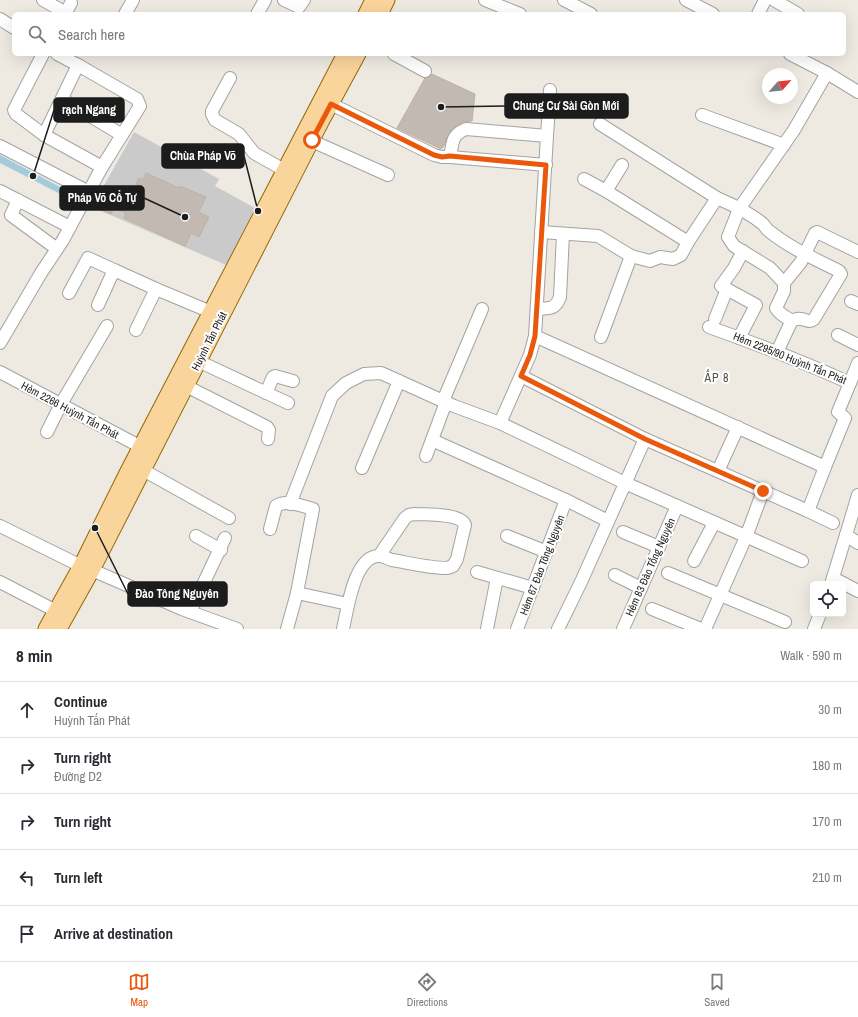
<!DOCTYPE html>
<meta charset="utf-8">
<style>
:root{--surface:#fff;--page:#f2f2f3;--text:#2b2b33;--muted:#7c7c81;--line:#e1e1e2;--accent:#ea580c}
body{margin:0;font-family:"Archivo Narrow",sans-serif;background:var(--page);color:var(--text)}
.controls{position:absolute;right:12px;bottom:12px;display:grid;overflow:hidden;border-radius:6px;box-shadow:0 4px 16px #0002}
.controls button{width:36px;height:36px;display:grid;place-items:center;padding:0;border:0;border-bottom:1px solid var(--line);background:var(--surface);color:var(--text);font:20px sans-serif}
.compass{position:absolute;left:762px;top:68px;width:36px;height:36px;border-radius:50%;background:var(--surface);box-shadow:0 4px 16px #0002;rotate:62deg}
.stop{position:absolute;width:12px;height:12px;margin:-9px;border:3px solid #ea580c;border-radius:50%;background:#fff}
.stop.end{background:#ea580c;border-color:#fff;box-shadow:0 1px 4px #0008}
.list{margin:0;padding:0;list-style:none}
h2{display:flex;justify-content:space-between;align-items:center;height:52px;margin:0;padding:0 16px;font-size:17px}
h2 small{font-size:13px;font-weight:400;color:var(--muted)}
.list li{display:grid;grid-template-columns:26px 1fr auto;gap:12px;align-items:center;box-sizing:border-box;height:56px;padding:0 16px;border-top:1px solid var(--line)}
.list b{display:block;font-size:15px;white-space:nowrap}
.list p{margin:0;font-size:13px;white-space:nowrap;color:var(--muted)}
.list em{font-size:13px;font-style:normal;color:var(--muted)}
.icon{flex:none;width:22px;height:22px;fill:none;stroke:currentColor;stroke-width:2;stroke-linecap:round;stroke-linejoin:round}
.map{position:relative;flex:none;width:858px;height:629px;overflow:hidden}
.search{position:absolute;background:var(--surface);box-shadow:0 4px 16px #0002;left:12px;right:12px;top:12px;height:44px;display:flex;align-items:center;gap:10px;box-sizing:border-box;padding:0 14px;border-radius:6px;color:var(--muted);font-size:15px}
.sheet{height:332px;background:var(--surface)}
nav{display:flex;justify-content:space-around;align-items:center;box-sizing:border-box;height:56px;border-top:1px solid var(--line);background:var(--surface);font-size:11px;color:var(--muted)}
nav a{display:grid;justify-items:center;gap:2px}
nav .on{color:var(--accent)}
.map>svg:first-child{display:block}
</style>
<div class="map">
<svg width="858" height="629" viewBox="0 0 858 629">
<rect width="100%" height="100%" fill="#eeeae2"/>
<path fill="#cacaca" d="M134,132L219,179L215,186L255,208L226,265L92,207Z"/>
<path fill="#a3ccda" d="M0,155L79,197L76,202L0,163Z"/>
<g fill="#c2bab2" stroke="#bfb1a5">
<path d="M432,74L475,94L472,121L463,122L453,128L447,137L444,146L441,149L397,128L425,78L429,77Z"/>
<path d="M146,173L179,188L180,186L206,197L199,212L209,217L199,237L191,233L185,246L124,218L126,213L114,208L111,214L95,207L105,185L130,197L139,178L143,180Z"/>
</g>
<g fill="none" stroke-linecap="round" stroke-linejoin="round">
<defs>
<g id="minor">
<path d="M43,0L66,13"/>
<path d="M284,0L299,7L304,0"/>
<path d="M485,0L520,14"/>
<path d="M564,0L591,14"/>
<path d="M686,0L713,14"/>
<path d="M774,0L798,14"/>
<path d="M65,14L71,3"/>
<path d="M125,14L133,0"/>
<path d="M257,14L265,0"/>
<path d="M758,14L765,0"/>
<path d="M0,19L14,28"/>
<path d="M43,54L14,110L16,114L44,135L102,167"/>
<path d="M394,54L425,71"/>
<path d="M790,54L827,73L858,92"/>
<path d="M230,78L212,111V114L215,120L239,134L254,153L284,170"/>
<path d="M62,99L122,135"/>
<path d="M331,104L434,155L442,157H450L546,165"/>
<path d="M702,115L784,145"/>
<path d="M600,124L717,198C731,204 751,214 763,224C765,226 766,229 769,231C790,248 815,259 839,271L841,274L814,319C809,323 807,320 801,319C797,318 795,320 792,320C787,319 778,312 776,308L784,291V283L770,268L734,246L728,237L739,209L794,130L827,73"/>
<path d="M44,135L78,65L57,54"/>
<path d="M547,136L550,90"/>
<path d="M312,141L388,175"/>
<path d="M0,146L89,192"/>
<path d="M450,157C453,143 451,135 466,129L547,136L535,336L530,355L500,423"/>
<path d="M622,165L606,191L688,242L717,198"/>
<path d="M584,179L606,191"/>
<path d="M0,191L70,227"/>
<path d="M18,200L11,215L57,249"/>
<path d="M541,232L598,236L631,256L601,337"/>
<path d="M631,256L650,261L660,257L673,259L681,255L688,242"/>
<path d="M784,283L801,262L815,233L817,232L858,252"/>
<path d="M69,293L88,258L114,270"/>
<path d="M851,301L858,304"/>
<path d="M98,305L114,270L156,289L211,312"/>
<path d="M537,309C550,308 555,310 560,297L563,234"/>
<path d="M715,319L727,289"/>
<path d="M709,327C757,344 804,362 850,383L858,363"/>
<path d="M136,330L156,289"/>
<path d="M838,335L858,345"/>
<path d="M739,338L756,305L721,286L734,268L743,251"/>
<path d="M0,343L41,273L63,240L102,167L140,106L137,99L78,65"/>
<path d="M777,352L792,320"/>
<path d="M198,361L288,403"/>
<path d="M0,372L141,447"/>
<path d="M521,376L645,439L808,511L825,467L535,336"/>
<path d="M186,386L267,427L269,430L268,439"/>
<path d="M266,393L273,377L275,376L293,381"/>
<path d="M443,401L482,309"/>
<path d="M47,432L61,404L107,326"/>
<path d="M432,440L570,502L608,521"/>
<path d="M426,456L446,402"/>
<path d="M825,467L845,418L838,412L850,383"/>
<path d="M362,468L399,381"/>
<path d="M143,470L229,518"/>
<path d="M718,471L738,427"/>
<path d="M858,495L846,535L858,543"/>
<path d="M290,504L332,396L346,383L364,374L381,373L454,406L500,423L625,483L802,561"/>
<path d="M808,511L833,523"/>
<path d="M0,526L81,566"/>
<path d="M270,529L276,506C286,499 302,506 313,509L297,593L287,629"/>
<path d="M623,532L659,547"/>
<path d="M196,536L221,550"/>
<path d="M507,536L547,552"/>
<path d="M694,561L714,523"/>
<path d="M92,570L182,609L237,629"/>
<path d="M477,572L533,588"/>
<path d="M668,573L785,622"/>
<path d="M615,575L641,588"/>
<path d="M833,578L858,591"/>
<path d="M0,582L56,611"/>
<path d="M831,584L846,535"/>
<path d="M297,593L348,604"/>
<path d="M652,609L701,629"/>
<path d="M190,612L225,538"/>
<path d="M343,629C347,612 354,554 380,556C384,556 388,559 392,560C410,563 429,568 447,568L453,566L457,559L465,525C460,513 427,515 415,514L409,515L405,518L379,556"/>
<path d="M487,629L497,578"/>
<path d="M517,629L566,500"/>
<path d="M558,629L581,582L645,439"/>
<path d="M623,629L677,506"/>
<path d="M705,629L746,537L763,491"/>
<path d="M814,629L820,614"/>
</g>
<g id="major">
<path d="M366,14L373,0"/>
<path d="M380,14L387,0"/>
<path d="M46,629L81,566L127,473L345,54"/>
<path d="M59,629L92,570L321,122L358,54"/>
</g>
</defs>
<use href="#minor" stroke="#a3a3a3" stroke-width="14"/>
<use href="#major" stroke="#916804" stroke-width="17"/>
<use href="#minor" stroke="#fff" stroke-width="12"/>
<use href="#major" stroke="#f9d59c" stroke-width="15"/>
</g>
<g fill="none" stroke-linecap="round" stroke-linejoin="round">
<path stroke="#ea580c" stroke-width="5" d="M312,140L331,104L434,155L442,157L450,156L546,165L535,336L530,355L521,376L645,439L763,491"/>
</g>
<g text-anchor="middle" stroke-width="4" stroke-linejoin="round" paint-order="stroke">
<g font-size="11" fill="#1c1c1c" stroke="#fff">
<text transform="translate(209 341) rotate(-63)" y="4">Huỳnh Tấn Phát</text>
<text transform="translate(790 358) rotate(22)" y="4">Hẻm 2295/90 Huỳnh Tấn Phát</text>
<text transform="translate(70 410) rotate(28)" y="4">Hẻm 2266 Huỳnh Tấn Phát</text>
<text transform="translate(542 565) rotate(-69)" y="4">Hẻm 67 Đào Tông Nguyên</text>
<text transform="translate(650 567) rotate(-66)" y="4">Hẻm 83 Đào Tống Nguyên</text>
</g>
<g font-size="12" letter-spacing="1" fill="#4f4f4f" stroke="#fff">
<text x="717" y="382">ẤP 8</text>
</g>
</g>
<path fill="none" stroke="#1c1c1c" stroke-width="1.5" d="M441 107L505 106M33 176L54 110M258 211L244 156M185 217L144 198M95 528L128 594"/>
<g fill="#1c1c1c" stroke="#fff" stroke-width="1.5">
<circle cx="441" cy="107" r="4"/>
<circle cx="33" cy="176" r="4"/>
<circle cx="258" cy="211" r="4"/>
<circle cx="185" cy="217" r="4"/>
<circle cx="95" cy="528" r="4"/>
</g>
<g fill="#1c1c1c" stroke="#1c1c1c" stroke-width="1.5">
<rect x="505" y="94" width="123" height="24" rx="4"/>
<rect x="54" y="98" width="70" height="24" rx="4"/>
<rect x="162" y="144" width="82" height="24" rx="4"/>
<rect x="60" y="186" width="84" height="24" rx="4"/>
<rect x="128" y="582" width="99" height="24" rx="4"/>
</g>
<g font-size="12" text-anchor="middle" font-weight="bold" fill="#fff">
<text x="566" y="110">Chung Cư Sài Gòn Mới</text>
<text x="89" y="114">rạch Ngang</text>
<text x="203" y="160">Chùa Pháp Võ</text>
<text x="102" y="202">Pháp Võ Cổ Tự</text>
<text x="177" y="598">Đào Tông Nguyên</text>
</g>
</svg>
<div class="controls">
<button><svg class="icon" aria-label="locate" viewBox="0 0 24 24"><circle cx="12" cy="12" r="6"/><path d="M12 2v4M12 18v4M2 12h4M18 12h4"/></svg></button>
</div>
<svg class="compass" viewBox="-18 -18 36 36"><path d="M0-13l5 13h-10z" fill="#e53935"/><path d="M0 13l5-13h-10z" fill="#7c7c81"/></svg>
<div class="stop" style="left:312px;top:140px"></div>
<div class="stop end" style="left:763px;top:491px"></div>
<div class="search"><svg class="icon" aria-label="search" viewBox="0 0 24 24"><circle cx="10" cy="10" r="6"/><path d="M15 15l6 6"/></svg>Search here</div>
</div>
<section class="sheet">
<h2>8 min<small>Walk · 590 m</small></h2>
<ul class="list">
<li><svg class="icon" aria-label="ahead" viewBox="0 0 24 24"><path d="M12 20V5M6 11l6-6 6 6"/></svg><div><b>Continue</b><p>Huỳnh Tấn Phát</p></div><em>30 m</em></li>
<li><svg class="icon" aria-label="right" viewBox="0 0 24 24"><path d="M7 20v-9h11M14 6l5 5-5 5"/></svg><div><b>Turn right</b><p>Đường D2</p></div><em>180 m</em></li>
<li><svg class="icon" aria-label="right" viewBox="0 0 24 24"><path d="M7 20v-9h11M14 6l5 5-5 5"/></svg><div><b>Turn right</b></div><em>170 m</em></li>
<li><svg class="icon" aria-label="left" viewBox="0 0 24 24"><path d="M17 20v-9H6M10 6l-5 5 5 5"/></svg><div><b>Turn left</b></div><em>210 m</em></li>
<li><svg class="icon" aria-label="arrive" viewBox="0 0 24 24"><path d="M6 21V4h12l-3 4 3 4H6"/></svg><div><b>Arrive at destination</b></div></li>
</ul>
</section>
<nav>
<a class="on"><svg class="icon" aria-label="map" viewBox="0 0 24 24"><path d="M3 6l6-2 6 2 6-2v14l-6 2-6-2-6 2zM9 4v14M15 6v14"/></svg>Map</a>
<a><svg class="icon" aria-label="directions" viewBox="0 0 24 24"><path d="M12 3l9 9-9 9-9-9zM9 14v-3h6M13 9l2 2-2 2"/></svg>Directions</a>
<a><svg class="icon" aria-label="saved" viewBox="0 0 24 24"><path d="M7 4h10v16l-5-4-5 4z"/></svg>Saved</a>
</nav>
